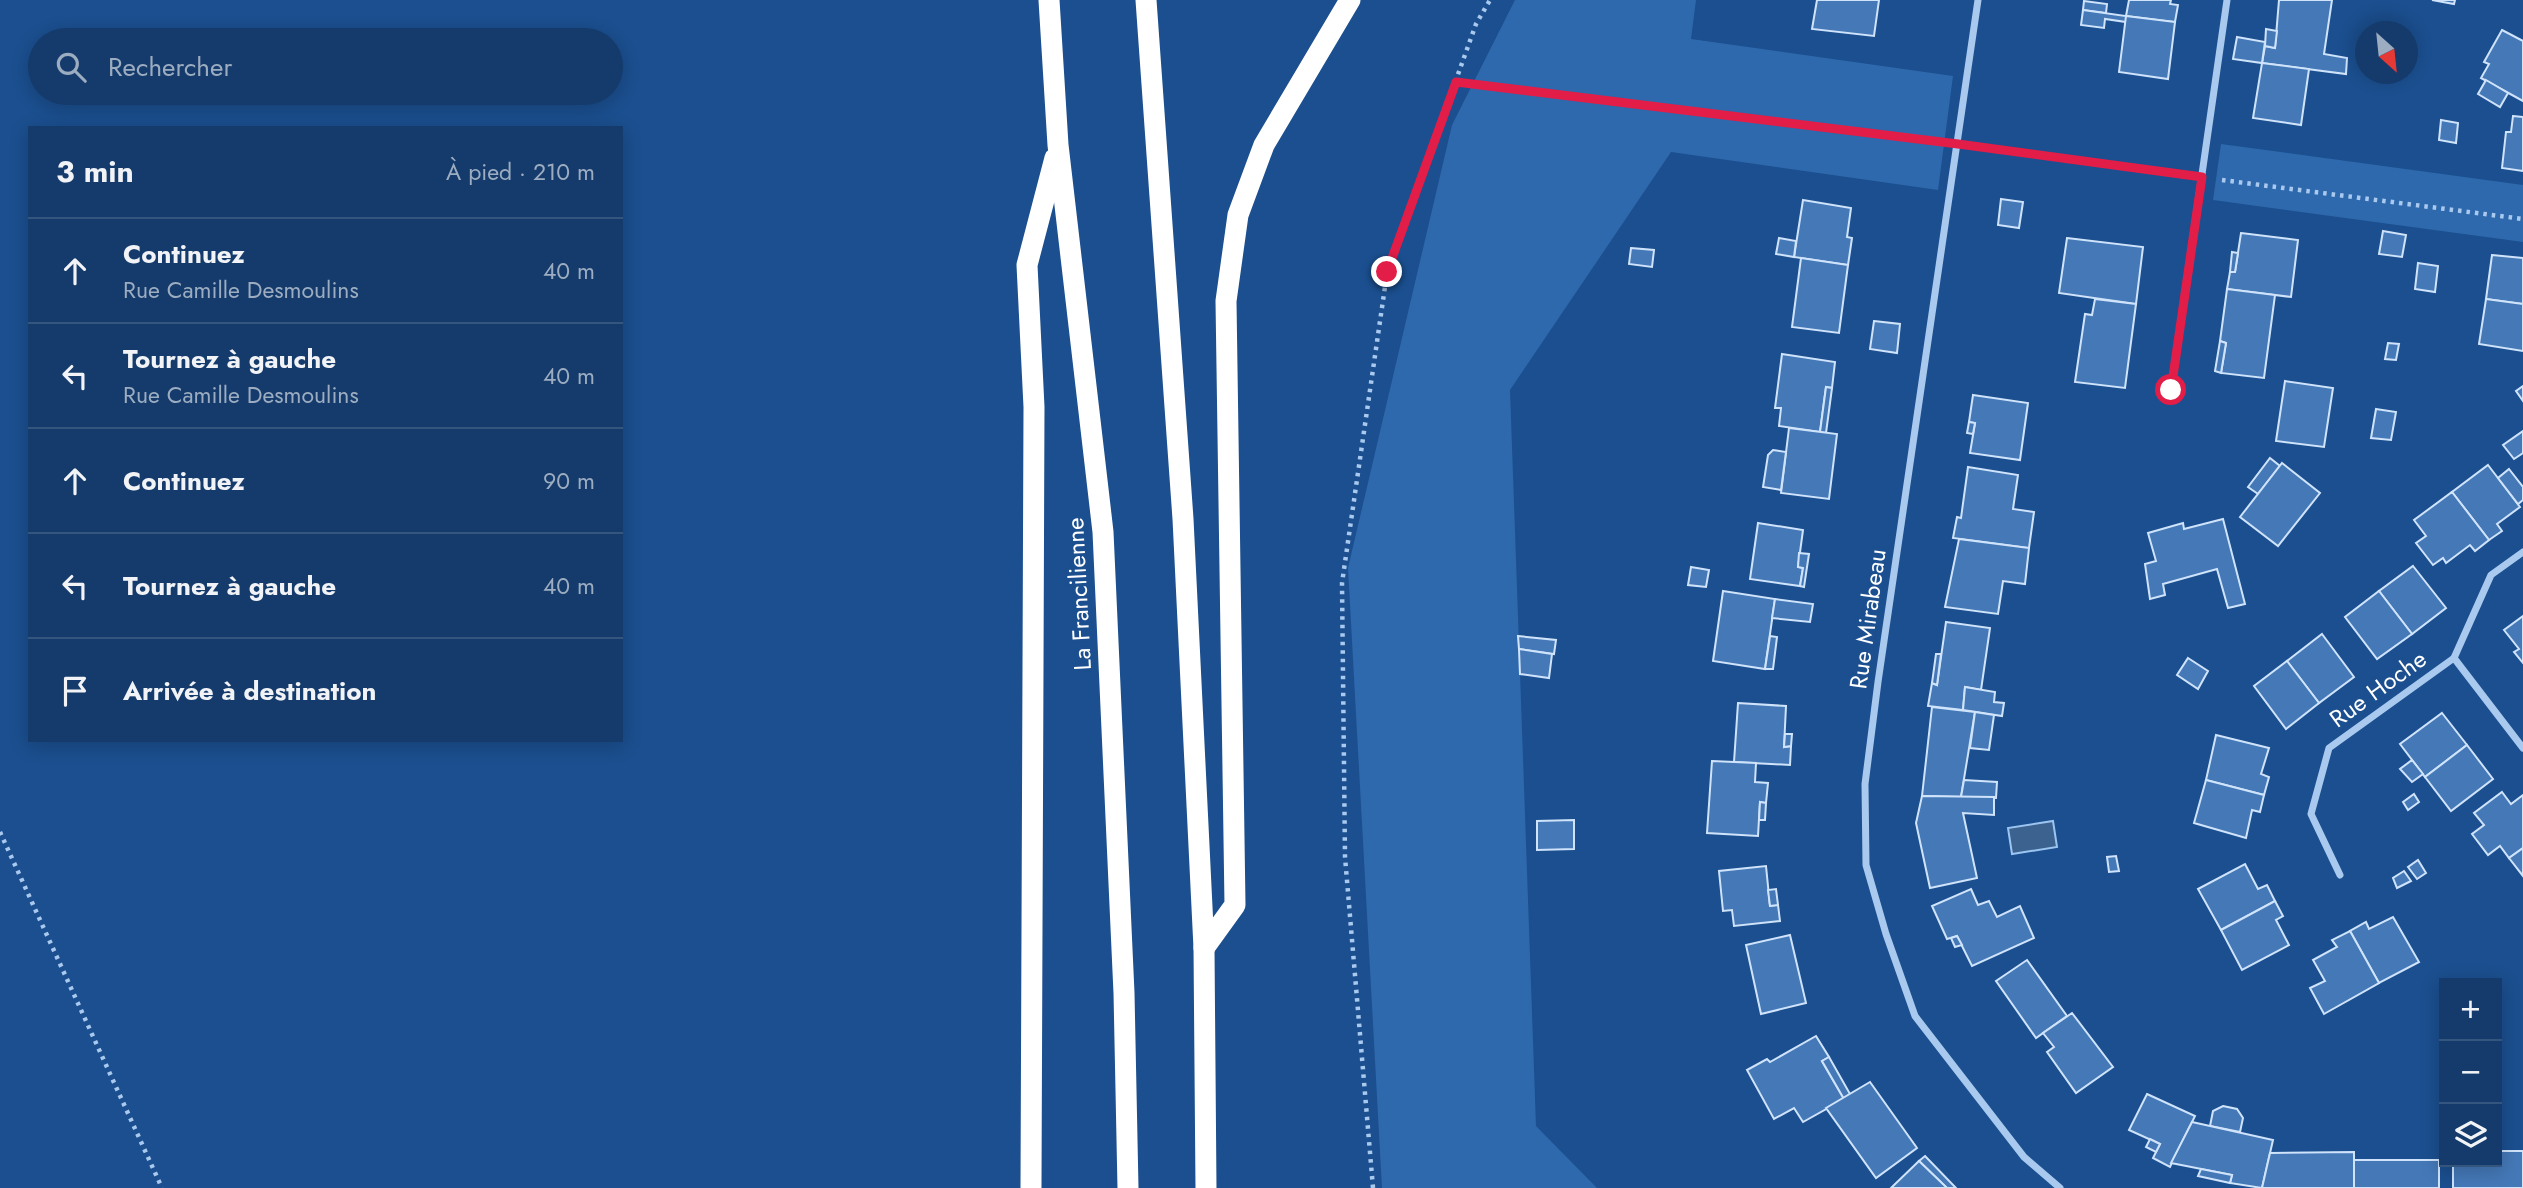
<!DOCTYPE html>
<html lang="fr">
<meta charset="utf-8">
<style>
:root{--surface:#143b6b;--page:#1d4271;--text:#f1f3f6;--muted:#9dadc1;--line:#33557e}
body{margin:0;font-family:Jost,sans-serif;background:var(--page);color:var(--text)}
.controls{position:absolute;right:21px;bottom:21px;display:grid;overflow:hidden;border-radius:0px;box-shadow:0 4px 18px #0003}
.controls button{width:63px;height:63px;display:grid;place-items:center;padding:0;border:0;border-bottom:2px solid var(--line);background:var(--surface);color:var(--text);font:35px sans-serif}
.compass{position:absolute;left:2355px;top:21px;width:63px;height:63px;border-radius:50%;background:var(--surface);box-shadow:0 4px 18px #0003;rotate:153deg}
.stop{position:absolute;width:21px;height:21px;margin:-16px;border:5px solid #e11d48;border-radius:50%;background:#fff}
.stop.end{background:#e11d48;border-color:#fff;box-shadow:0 2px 7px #0008}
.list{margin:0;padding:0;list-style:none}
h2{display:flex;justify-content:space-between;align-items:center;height:91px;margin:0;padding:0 28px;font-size:30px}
h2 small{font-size:23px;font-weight:400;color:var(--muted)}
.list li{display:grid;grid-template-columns:46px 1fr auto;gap:21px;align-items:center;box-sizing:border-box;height:105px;padding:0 28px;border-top:2px solid var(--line)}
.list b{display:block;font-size:26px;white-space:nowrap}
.list p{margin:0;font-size:23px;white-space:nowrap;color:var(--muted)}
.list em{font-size:23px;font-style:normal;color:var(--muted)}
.icon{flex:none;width:38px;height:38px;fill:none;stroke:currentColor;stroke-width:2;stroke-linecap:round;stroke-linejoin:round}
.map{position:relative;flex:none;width:2523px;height:1188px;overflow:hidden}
.search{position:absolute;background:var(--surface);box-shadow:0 4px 18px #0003;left:28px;top:28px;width:595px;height:77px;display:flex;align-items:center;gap:18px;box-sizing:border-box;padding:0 24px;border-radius:38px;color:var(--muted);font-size:26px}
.panel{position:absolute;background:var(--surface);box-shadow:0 4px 18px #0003;left:28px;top:126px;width:595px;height:616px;border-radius:0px}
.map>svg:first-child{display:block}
</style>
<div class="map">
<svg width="2523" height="1188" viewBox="0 0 2523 1188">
<rect width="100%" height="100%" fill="#1b4f8f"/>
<g fill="#2e69ad">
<path d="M1515,0H1696L1691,39L1953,76L1938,190L1671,152L1510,390L1536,1126L1597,1188H1382L1348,568L1452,125Z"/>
<path d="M2221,144L2523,185V242L2213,200Z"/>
</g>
<path fill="#3c6290" stroke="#9cc4f0" stroke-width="2" d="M2053,821L2057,847L2012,854L2008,828Z"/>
<g fill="#4478b7" stroke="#cfe3fa" stroke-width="2">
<path d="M1817,0H1879L1874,36L1812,29Z"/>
<path d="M2129,0H2171L2170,4L2178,5L2175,22L2126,16Z"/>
<path d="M2279,0H2332L2324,54L2347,58L2346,74L2262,63L2265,46L2275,48Z"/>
<path d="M2432,0H2455L2454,4Z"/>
<path d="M2084,1L2107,4L2106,13L2083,10Z"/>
<path d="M2083,10L2126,16V22L2105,19L2104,28L2081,25Z"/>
<path d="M2126,16L2175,22L2168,79L2119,72Z"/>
<path d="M2266,29L2277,31L2275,48L2265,46Z"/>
<path d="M2502,30L2523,41V101L2481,78L2489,64L2484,62Z"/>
<path d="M2237,37L2265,42L2262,63L2233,59Z"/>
<path d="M2262,63L2309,69L2301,125L2253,118Z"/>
<path d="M2486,80L2508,93L2500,107L2478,94Z"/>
<path d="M2513,116L2523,117V171L2502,168L2506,132H2511Z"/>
<path d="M2441,120L2458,123L2456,143L2439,140Z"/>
<path d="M2001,199L2023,202L2019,228L1998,225Z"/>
<path d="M1803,200L1851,208L1847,237L1852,238L1848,265L1794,257Z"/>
<path d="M2383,231L2406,235L2402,257L2379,254Z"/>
<path d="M2241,233L2298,240L2291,297L2227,289L2230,272H2235Z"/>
<path d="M1779,238L1796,241L1794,257L1776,254Z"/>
<path d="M2067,238L2143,247L2136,304L2059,293Z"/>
<path d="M1631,248L1654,250L1652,267L1629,264Z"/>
<path d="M2232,252L2238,253L2235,272H2230Z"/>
<path d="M2492,255L2523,258V304L2486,299Z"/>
<path d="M1801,258L1848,265L1839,333L1792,327Z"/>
<path d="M2418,263L2438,266L2435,292L2415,289Z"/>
<path d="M2227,289L2275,295L2264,378L2221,373L2226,343L2220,341Z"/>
<path d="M2095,299L2136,304L2125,388L2075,382L2085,314L2092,315Z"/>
<path d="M2486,299L2523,304V351L2479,344Z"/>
<path d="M1874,321L1900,324L1897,353L1870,349Z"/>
<path d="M2220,341L2226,343L2221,373L2215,371Z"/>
<path d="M2388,343L2399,344L2396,360L2385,359Z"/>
<path d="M1782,354L1835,362L1832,388L1826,387L1820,432L1779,426L1781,408H1775Z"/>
<path d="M2285,381L2333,388L2324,447L2276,441Z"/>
<path d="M2523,386V401L2516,391Z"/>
<path d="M1826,387L1832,388L1826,433L1820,432Z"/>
<path d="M1973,395L2028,403L2020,460L1970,453L1975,423L1969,422Z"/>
<path d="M2376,409L2396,412L2391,440L2371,438Z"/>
<path d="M1969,422L1975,423L1973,434L1967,433Z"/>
<path d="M1789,428L1837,434L1829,499L1781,493Z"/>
<path d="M2523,431V453L2514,459L2503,445Z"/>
<path d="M1773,450L1786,452L1781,490L1763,487L1768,455Z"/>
<path d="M2270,458L2280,466L2258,494L2248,487Z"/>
<path d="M2282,463L2320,493L2278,546L2240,517Z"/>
<path d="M2488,465L2520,507L2497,524L2502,531L2489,540L2452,492Z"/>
<path d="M1968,467L2018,475L2013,509L2034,512L2029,548L1953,538L1957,517L1961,518Z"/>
<path d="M2509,469L2523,487V500L2518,504L2498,478Z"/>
<path d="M2452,492L2489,540L2475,551L2470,545L2446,563L2443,558L2433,565L2416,543L2426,536L2414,520Z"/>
<path d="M2223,519L2245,604L2228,608L2217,569L2163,584L2165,595L2150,599L2145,564L2156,561L2148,533L2183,523L2184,529Z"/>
<path d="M1758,523L1803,530L1798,567L1803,568L1800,586L1750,579Z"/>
<path d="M1959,539L2029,548L2025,584L2003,581L1998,614L1945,607Z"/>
<path d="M1799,553L1809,554L1804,587L1800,586L1803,568L1798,567Z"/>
<path d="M2413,566L2446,608L2412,634L2379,591Z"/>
<path d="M1691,567L1709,570L1706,587L1688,585Z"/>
<path d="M1723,591L1775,599L1765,669L1713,661Z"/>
<path d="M2379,591L2412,634L2377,659L2345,617Z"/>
<path d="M1775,599L1813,604L1810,622L1772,618Z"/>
<path d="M2523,616V663L2514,652L2519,649L2504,630Z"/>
<path d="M1946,622L1990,628L1981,690L1965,687L1963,710L1928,706L1932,683L1937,685Z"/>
<path d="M2322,634L2354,677L2319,703L2287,661Z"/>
<path d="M1518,636L1556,640L1554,654L1519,649Z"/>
<path d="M1770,636L1777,637L1773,669H1765Z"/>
<path d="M1519,649L1552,654L1549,678L1520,674Z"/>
<path d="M1936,654H1941L1937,685L1932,683Z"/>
<path d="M2188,658L2208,671L2198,689L2177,675Z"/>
<path d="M2287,661L2319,703L2286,729L2254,686Z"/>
<path d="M1965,687L1995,692L1994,702L2004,703L2002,716L1963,710Z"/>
<path d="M1738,703L1786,706L1784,747L1791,746L1790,765L1734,762Z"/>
<path d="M1932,707L1975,712L1961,797L1922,796Z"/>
<path d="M1975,712L1994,715L1989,750L1970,748Z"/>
<path d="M2442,713L2467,745L2425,777L2400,744Z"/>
<path d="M1785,734H1792L1791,746L1784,747Z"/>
<path d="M2216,735L2269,748L2261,774L2269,777L2264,795L2206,780Z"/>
<path d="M2467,745L2493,779L2451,811L2425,777Z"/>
<path d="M2412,760L2423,774L2412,782L2400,769Z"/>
<path d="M1712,761L1756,763L1755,782L1768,783L1766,803L1760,802L1758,836L1707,833Z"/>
<path d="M1964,780L1997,782L1996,798L1961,797Z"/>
<path d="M2206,780L2264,795L2260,812L2252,810L2246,838L2194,823Z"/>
<path d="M2502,792L2511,804L2523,795V848L2509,858L2500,846L2488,855L2472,834L2484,825L2474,813Z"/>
<path d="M2414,794L2419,802L2408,810L2403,802Z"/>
<path d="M1922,796L1994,797V815L1963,813L1977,878L1930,888L1916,823Z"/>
<path d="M1760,802L1766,803L1765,820H1759Z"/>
<path d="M1574,820V849L1537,850V821Z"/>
<path d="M2523,848V876L2509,858Z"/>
<path d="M2116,856L2119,871L2109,872L2107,857Z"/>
<path d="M2418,860L2426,873L2417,879L2408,867Z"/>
<path d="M2245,864L2258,889L2267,885L2275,901L2221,930L2198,889Z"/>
<path d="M1766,866L1770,906L1778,905L1780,921L1734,926L1732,910L1723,911L1719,871Z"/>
<path d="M2404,871L2411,881L2397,888L2393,878Z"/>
<path d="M1776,889L1778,905L1770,906L1768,890Z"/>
<path d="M1971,889L1978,905L1989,901L1997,917L2020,906L2034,938L1972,966L1957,936L1947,939L1932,906Z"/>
<path d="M2275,901L2283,916L2276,920L2289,945L2242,970L2221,930Z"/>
<path d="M2393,917L2419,962L2379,983L2350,931L2366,922L2369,929Z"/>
<path d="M2350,931L2379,983L2324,1014L2310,988L2325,981L2313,960L2337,947L2332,940Z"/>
<path d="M1790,935L1806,1003L1761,1014L1746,945Z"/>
<path d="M1957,936L1962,945L1955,947L1951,938Z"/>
<path d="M2027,960L2067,1016L2036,1038L1996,981Z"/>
<path d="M2072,1013L2113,1067L2076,1093L2047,1052L2054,1047L2043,1033Z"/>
<path d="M1816,1036L1829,1057L1822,1061L1844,1099L1803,1122L1794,1108L1774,1119L1747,1070L1767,1059L1770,1062Z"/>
<path d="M1829,1057L1850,1094L1844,1099L1822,1061Z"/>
<path d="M1870,1082L1917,1148L1876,1178L1826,1108Z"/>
<path d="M2147,1094L2195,1116L2170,1167L2153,1158L2160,1144L2129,1130Z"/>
<path d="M2223,1106L2237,1109L2243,1118L2240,1132L2210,1126L2213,1111Z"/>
<path d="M2192,1122L2273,1140L2262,1188L2230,1183L2232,1175L2171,1163Z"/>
<path d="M2150,1139L2160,1144L2156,1152L2146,1147Z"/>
<path d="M2497,1151H2523V1188H2453V1162H2497Z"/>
<path d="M2354,1152V1188H2262L2270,1153Z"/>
<path d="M1925,1156L1956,1188H1947L1919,1161Z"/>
<rect x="2354" y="1160" width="85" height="28"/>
<path d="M1919,1161L1947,1188H1891Z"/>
<path d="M2201,1169L2232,1175L2230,1183L2198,1176Z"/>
</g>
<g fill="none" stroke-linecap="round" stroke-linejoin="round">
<g stroke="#a9c9ee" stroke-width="4.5" stroke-dasharray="3.5 5" stroke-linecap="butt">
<path d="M1456,82L1935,141"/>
<path d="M2222,180L2523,219"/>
<path d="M0,832L162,1188"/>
<path d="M1373,1188L1345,857L1342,583L1387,273L1476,24L1490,0"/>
</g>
<g stroke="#a9c9ee" stroke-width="7">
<path d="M1978,0L1878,682L1865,784L1866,865L1886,934L1915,1016L2024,1157L2060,1188"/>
<path d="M1958,144L2202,177"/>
<path d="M2171,390L2227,0"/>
<path d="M2454,658L2523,748"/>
<path d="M2340,875L2311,814L2329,748L2454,658L2491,575L2523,552"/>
</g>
<g stroke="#fff" stroke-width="21">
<path d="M1049,0L1058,145L1103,532L1124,993L1128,1188"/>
<path d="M1146,0L1183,519L1204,948L1206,1188"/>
<path d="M1204,948L1235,905L1226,301L1238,215L1264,145L1350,0"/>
<path d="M1031,1188L1034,407L1027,265L1055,158"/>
</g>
</g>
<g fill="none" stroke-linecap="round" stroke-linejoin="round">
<path stroke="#e11d48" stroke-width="9" d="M1387,272L1456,82L1958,144L2202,177L2171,390"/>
</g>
<g text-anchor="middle" stroke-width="7" stroke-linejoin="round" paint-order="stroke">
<g font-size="24" fill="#fff" stroke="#1b4f8f">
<text transform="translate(1079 594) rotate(-93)" y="8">La Francilienne</text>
<text transform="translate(1868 619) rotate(-82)" y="8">Rue Mirabeau</text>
<text transform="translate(2378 689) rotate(-36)" y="8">Rue Hoche</text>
</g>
</g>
</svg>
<div class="controls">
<button>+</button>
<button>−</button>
<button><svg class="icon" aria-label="layers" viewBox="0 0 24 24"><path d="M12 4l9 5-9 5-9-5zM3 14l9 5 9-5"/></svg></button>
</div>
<svg class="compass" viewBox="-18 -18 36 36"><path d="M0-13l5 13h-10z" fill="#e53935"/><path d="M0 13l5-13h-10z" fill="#9dadc1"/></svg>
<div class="stop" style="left:2171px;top:390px"></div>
<div class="stop end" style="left:1387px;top:272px"></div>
<div class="search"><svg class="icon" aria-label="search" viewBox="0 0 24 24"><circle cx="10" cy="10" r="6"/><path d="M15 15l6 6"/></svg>Rechercher</div>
<section class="panel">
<h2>3 min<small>À pied · 210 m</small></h2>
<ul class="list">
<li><svg class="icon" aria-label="ahead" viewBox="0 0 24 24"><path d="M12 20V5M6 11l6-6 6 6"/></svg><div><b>Continuez</b><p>Rue Camille Desmoulins</p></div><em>40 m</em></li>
<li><svg class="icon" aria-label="left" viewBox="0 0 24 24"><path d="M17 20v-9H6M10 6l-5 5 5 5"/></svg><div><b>Tournez à gauche</b><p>Rue Camille Desmoulins</p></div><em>40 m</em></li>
<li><svg class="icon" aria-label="ahead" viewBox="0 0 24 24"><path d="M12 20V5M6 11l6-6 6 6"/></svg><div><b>Continuez</b></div><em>90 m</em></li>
<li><svg class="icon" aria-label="left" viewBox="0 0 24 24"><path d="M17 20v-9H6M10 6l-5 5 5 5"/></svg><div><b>Tournez à gauche</b></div><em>40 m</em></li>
<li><svg class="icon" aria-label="arrive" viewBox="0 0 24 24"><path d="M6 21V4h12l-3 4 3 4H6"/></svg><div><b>Arrivée à destination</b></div></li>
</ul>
</section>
</div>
